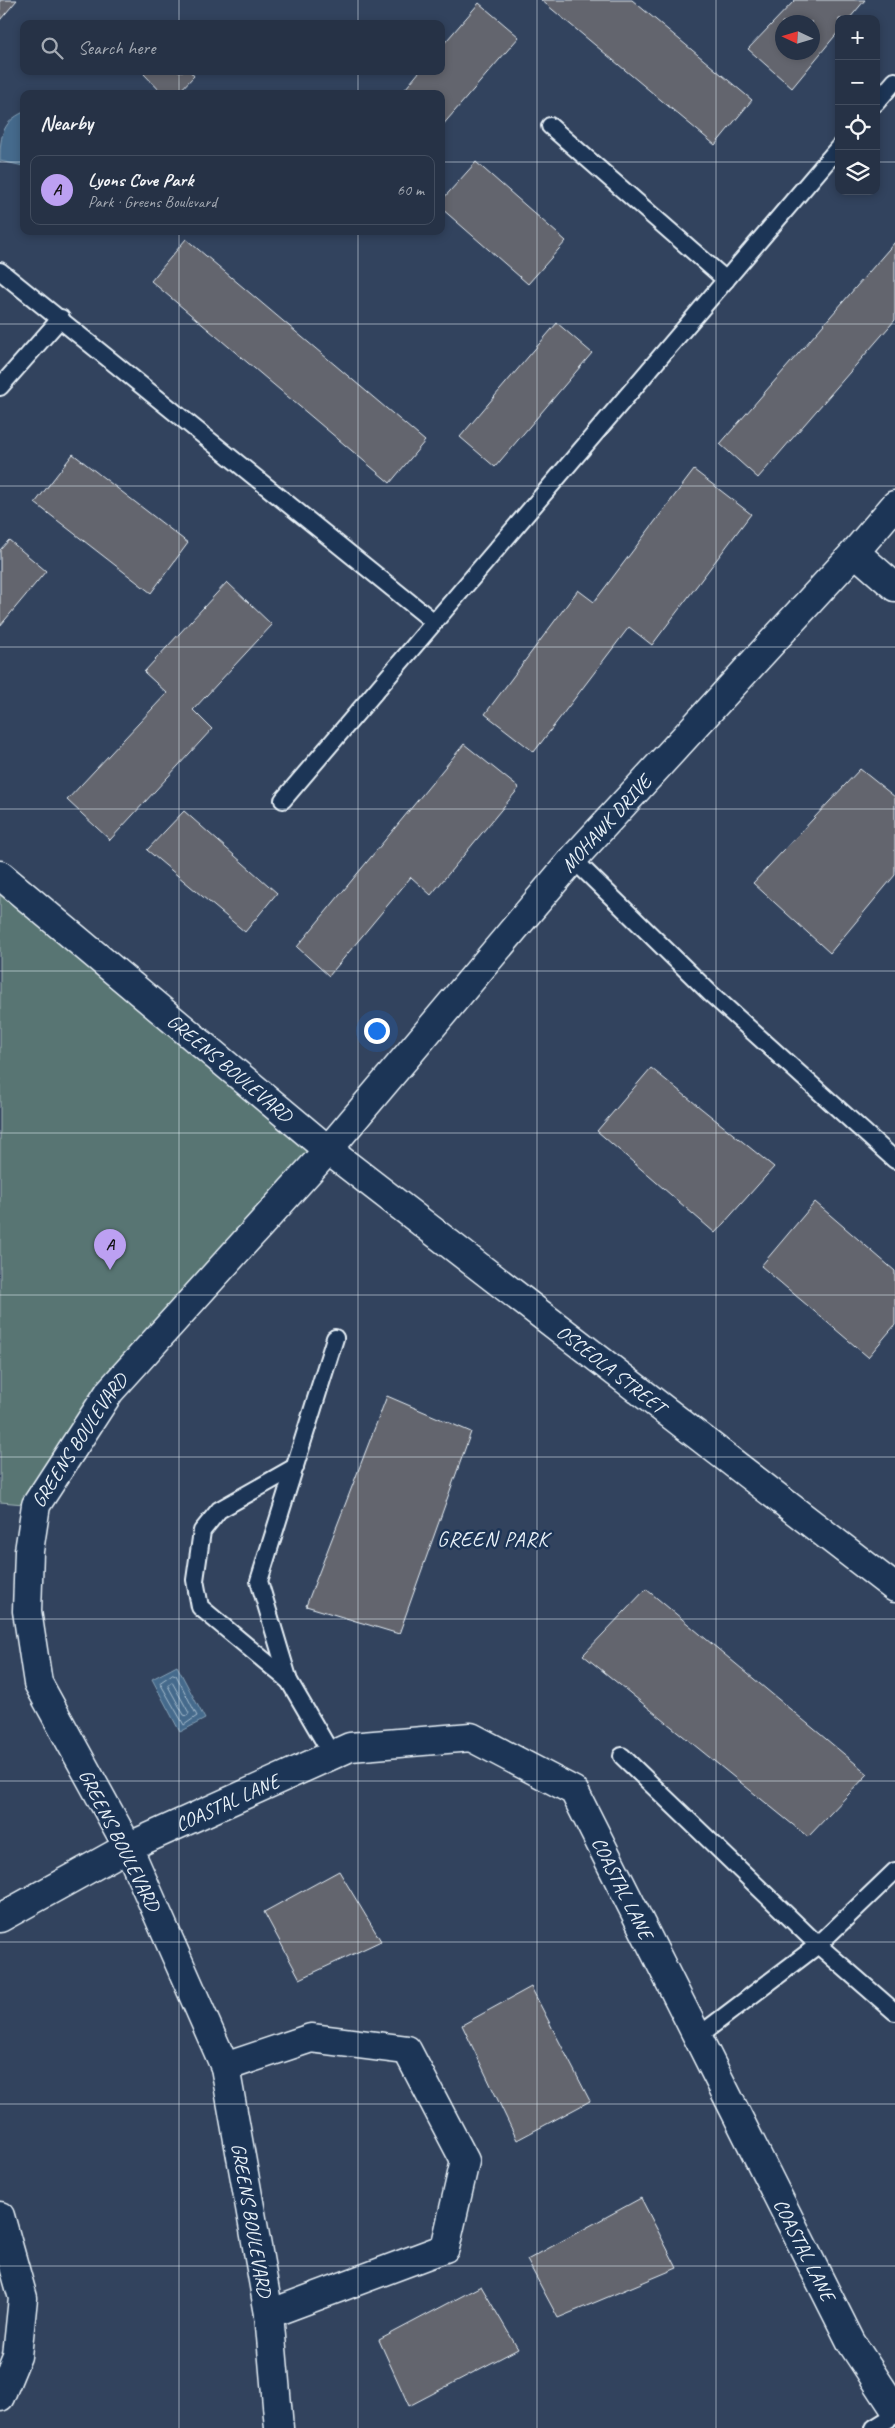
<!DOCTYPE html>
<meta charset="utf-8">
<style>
:root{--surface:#263246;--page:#2e3a4d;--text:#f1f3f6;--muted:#a4aab3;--line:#424d5f;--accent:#bca0f2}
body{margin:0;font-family:Caveat,sans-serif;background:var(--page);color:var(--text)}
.controls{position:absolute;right:15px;top:15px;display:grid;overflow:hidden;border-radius:10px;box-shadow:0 2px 8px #0003}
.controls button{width:45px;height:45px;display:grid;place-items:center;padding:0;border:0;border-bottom:1px solid var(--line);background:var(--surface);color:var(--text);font:25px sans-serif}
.compass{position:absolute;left:775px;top:15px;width:45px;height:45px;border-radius:50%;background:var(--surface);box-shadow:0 2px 8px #0003;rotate:274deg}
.you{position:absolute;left:376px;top:1030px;width:18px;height:18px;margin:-12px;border:4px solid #fff;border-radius:50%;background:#1a73e8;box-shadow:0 0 0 8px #1a73e833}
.badge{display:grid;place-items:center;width:32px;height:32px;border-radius:50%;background:var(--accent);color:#111;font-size:16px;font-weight:700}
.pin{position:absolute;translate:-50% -41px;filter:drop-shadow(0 1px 2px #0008)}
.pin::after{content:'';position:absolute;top:26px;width:18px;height:15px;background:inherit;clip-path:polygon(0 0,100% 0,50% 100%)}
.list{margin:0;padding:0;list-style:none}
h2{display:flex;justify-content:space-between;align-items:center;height:65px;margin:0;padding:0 20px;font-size:21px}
h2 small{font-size:16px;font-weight:400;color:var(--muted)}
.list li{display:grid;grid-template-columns:32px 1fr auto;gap:15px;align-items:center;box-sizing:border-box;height:70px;margin:0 10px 10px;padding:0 10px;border:1px solid var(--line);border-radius:10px}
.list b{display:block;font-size:19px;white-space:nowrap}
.list p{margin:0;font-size:16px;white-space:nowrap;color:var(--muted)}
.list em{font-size:16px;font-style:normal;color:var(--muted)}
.icon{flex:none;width:28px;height:28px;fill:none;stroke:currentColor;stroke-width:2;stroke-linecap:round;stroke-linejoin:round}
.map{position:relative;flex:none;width:895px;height:2428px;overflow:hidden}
.search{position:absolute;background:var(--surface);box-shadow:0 2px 8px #0003;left:20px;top:20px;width:425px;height:55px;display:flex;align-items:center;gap:12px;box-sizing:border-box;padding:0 18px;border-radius:10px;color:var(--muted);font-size:19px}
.panel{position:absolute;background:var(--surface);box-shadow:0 2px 8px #0003;left:20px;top:90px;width:425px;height:145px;border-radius:10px}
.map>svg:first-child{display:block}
</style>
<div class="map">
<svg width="895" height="2428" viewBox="0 0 895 2428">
<rect width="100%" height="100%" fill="#32435e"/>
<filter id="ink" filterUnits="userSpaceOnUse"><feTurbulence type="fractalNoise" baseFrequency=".02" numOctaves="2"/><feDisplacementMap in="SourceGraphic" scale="10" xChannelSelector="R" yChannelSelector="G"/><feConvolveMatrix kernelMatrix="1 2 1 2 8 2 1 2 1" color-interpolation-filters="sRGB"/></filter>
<g filter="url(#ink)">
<path fill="#587573" stroke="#a0b3b6" d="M0,875L328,1150L110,1391L36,1505L0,1502Z"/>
<g fill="#446b8c" stroke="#86a1b7">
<path d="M24,112V166L0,161C0,139 1,122 24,112Z"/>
<path d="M177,1666L205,1719L180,1732L152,1679Z"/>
</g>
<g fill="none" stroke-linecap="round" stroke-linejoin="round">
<g stroke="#a6bbcd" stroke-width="1">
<path d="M173,1674L176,1675L197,1716L184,1725L160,1683Z"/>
<path d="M172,1682L189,1713L187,1716L184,1715L168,1686Z"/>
</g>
</g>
<g fill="#64656e" stroke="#e8f1f8" fill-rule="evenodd">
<path d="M0,0H17L0,20Z"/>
<path d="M541,0H632L752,100L715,145Z"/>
<path d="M795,0H865L849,19H839V31L792,88L748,49ZM782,22H812V52H782Z"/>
<path d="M479,3L519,37L441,127V94H401L420,71H441V47Z"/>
<path d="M146,71H190L194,76L177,94H163L144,74Z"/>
<path d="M476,162L566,241L528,284L441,208V201Z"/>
<path d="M186,239L425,441L390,483L151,281Z"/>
<path d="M895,242V320L758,478L720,444Z"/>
<path d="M557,323L592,353L495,467L460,437Z"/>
<path d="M73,454L188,543L151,593L35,503Z"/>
<path d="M694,470L751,514L652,645L629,627L534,752L485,714L578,590L594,602Z"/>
<path d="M9,540L46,571L0,626V550Z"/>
<path d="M227,582L272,625L193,710L212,729L110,840L67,800L167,693L144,672Z"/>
<path d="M464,744L519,788L431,895L411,877L329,976L297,947Z"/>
<path d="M860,769L895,797V875L830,953L753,883Z"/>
<path d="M184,811L277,893L245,932L147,850Z"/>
<path d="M651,1068L774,1167L715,1233L597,1131Z"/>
<path d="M815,1202L895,1271V1325L868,1357L761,1266Z"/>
<path d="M387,1396L471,1432L399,1634L306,1606Z"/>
<path d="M646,1589L868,1774L808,1837L583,1655Z"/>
<path d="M339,1871L381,1941L300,1979L264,1912Z"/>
<path d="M531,1987L590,2101L517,2140L462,2025Z"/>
<path d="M641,2198L677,2268L558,2318L527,2260Z"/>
<path d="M481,2286L518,2349L409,2406L379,2340Z"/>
</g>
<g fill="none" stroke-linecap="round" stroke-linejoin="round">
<defs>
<g id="lane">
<path d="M876,103L895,81"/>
<path d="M550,126L726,280"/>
<path d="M0,271L434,622"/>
<path d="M0,387L61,318"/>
<path d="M283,800L839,147"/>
<path d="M573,859L710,993L895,1160"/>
<path d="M289,1681L200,1607L195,1580L202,1531L219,1510L295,1467"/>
<path d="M332,1755L289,1681L259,1581L335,1338"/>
<path d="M622,1756L818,1945L895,2012"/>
<path d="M697,2037L818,1945L895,1871"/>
<path d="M874,2428L895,2415"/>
</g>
<g id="street">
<path d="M855,552L895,587"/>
<path id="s1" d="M0,1918L128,1847L350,1747L471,1737L574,1791L851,2342L895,2409"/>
<path d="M225,2067L311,2038L407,2050L465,2161L445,2248L269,2314"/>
<path d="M0,2216L23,2298L17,2356L0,2397"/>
<path id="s2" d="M279,2428L269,2314L225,2067L128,1847L38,1683L27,1611L29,1551L36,1505L110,1391L328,1150L573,859L855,552L895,505"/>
</g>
<g id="secondary">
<path id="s3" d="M0,875L328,1150L895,1588"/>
</g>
</defs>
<use href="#lane" stroke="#e8f1f8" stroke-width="20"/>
<use href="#street" stroke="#e8f1f8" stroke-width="31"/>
<use href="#secondary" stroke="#e8f1f8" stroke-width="31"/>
<use href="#lane" stroke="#1d3557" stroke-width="16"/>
<use href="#street" stroke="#1d3557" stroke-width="28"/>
<use href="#secondary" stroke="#1d3557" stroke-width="28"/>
</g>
</g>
<path fill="none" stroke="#e8f1f8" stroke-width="1" stroke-opacity="0.55" d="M179,0V24M358,0V24M537,0V2428M716,0V2428M179,71V94M358,71V94M0,162H24M441,162H839M876,162H895M179,231V2428M358,231V2428M0,324H895M0,486H895M0,647H895M0,809H895M0,971H895M0,1133H895M0,1295H895M0,1457H895M0,1619H895M0,1781H895M0,1942H895M0,2104H895M0,2266H895"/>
<g text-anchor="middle" stroke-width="5" stroke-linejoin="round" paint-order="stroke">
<g font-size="20" fill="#e8f1f8" stroke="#1d3557">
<text dy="7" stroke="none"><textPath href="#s2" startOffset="1862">MOHAWK DRIVE</textPath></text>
<text dy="7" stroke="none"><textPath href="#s3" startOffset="300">GREENS BOULEVARD</textPath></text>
<text dy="7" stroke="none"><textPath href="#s3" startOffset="786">OSCEOLA STREET</textPath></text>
<text dy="7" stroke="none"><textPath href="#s2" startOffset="1050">GREENS BOULEVARD</textPath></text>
<text dy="7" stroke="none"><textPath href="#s1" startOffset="255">COASTAL LANE</textPath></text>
<text transform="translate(120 1840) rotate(63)" y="7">GREENS BOULEVARD</text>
<text dy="7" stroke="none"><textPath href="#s1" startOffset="736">COASTAL LANE</textPath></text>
<text transform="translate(252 2220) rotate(80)" y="7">GREENS BOULEVARD</text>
<text dy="7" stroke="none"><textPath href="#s1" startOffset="1141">COASTAL LANE</textPath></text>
</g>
<g font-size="21" letter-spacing="1" fill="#e8f1f8" stroke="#1d3557">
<text x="493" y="1546">GREEN PARK</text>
</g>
</g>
</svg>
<div class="controls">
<button>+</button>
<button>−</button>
<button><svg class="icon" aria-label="locate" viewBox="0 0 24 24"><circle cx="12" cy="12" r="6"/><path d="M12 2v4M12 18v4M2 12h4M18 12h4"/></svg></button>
<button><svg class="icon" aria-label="layers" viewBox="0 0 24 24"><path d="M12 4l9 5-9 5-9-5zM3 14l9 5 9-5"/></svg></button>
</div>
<svg class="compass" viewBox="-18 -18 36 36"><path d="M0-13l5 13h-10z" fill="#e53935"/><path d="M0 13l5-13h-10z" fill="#a4aab3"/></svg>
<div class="you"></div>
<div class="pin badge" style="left:110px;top:1270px">A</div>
<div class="search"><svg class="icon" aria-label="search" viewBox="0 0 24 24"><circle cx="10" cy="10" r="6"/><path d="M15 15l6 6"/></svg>Search here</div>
<section class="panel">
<h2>Nearby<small></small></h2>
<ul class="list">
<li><span class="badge">A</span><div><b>Lyons Cove Park</b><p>Park · Greens Boulevard</p></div><em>60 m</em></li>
</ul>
</section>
</div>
